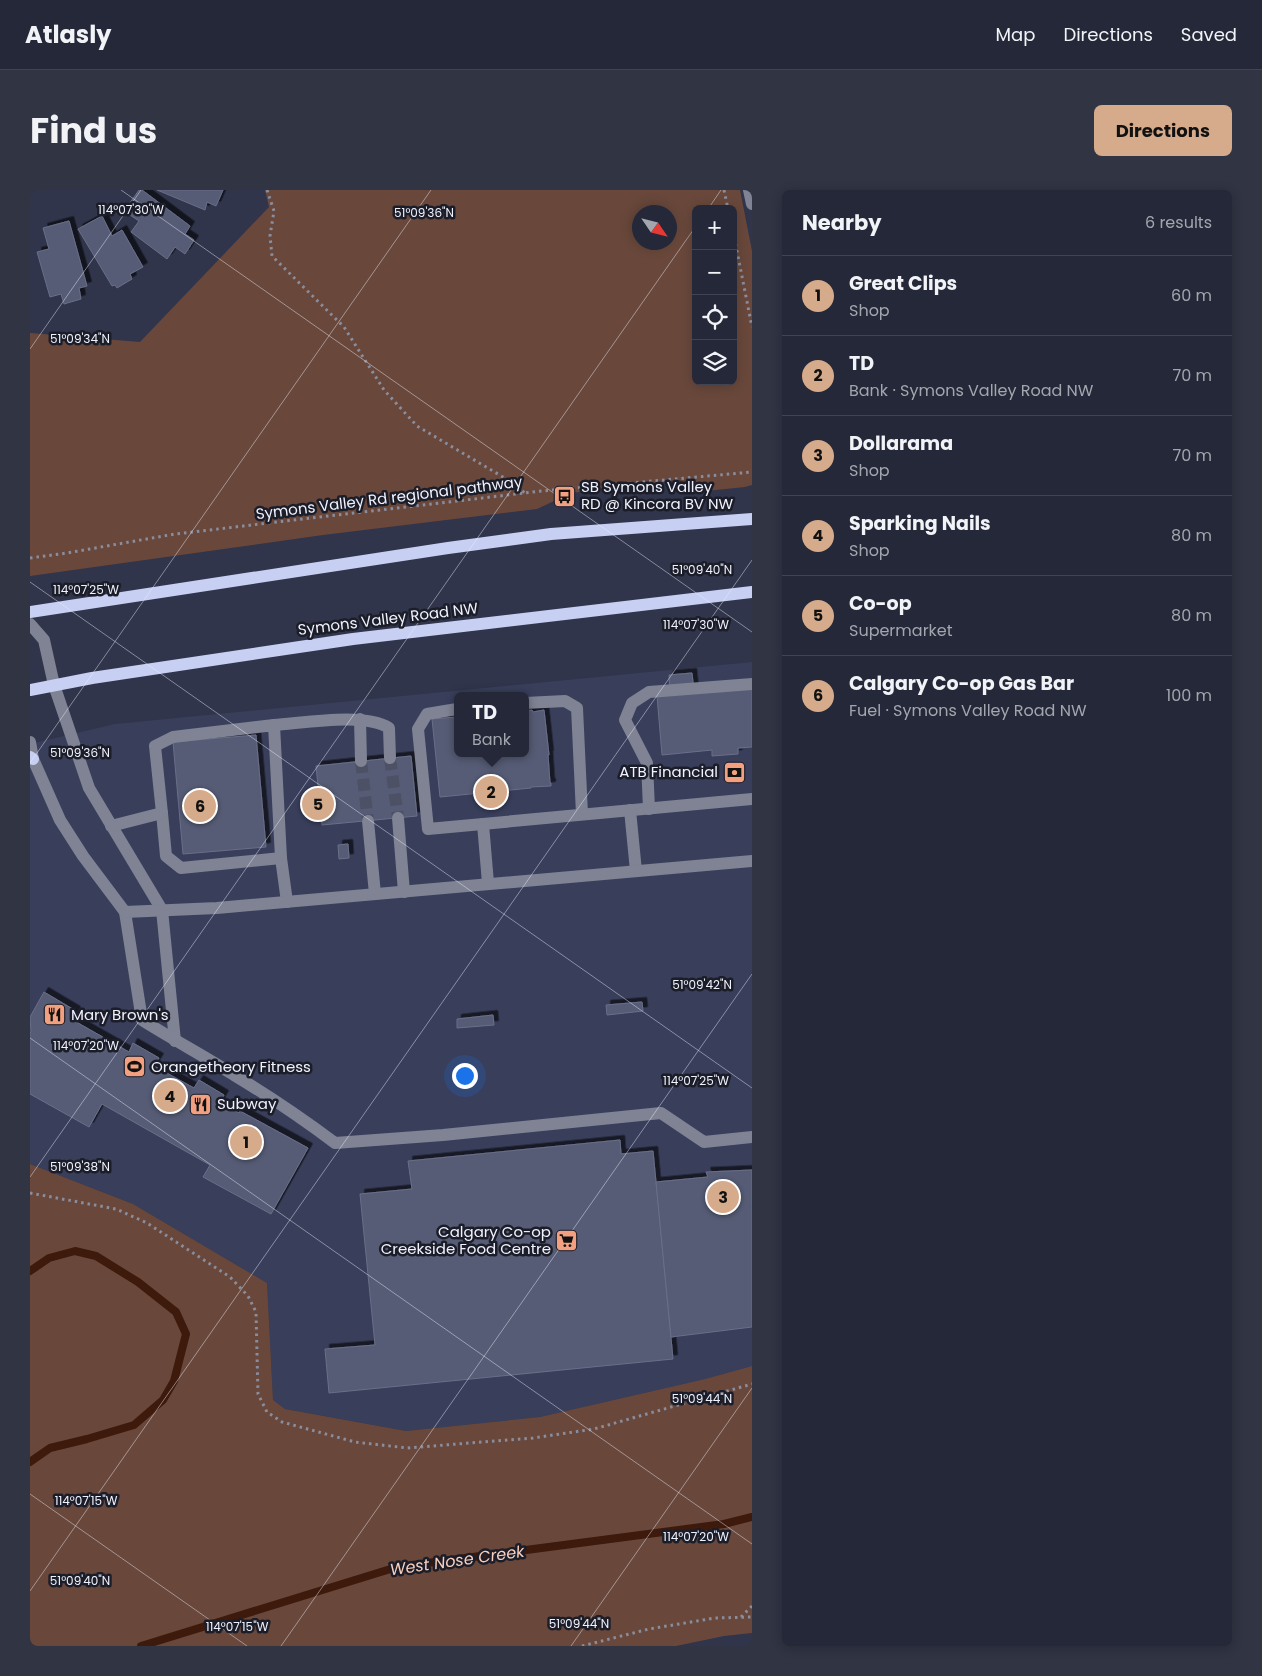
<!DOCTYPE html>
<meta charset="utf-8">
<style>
:root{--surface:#242838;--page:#303443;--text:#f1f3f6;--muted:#a3a6ae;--line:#414453;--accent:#d6ab8b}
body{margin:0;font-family:Poppins,sans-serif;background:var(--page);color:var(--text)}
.controls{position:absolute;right:15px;top:15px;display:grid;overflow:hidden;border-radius:8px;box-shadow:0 2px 12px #0003}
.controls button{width:45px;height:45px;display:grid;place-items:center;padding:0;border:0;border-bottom:1px solid var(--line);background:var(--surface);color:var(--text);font:25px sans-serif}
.compass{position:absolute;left:602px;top:15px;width:45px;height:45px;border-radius:50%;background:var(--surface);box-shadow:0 2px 12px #0003;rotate:125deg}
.you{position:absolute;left:434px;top:885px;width:18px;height:18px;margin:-12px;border:4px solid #fff;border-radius:50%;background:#1a73e8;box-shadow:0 0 0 8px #1a73e833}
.badge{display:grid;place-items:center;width:32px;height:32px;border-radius:50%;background:var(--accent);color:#111;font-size:16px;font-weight:700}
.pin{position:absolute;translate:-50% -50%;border:2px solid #fff;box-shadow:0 1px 5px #0006}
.popup{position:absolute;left:424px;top:502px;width:75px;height:65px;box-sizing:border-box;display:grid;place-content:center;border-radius:8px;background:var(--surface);filter:drop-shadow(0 1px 4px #0005);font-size:16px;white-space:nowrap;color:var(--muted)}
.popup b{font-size:19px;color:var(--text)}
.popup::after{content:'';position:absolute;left:50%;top:100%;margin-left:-10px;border:10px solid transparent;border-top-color:var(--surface)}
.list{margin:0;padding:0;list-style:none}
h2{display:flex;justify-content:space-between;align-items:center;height:65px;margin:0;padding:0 20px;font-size:21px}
h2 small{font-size:16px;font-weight:400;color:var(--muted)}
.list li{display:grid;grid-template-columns:32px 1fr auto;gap:15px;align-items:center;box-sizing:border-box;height:80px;padding:0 20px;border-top:1px solid var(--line)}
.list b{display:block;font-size:19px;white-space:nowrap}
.list p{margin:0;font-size:16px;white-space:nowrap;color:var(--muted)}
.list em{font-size:16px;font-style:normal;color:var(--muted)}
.icon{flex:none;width:28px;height:28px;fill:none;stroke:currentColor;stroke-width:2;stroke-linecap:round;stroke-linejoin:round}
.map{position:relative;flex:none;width:722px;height:1456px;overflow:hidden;border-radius:8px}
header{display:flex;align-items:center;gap:30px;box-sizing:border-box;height:70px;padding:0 25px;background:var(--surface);border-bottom:1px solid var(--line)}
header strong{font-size:24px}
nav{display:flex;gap:28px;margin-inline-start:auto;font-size:18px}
.intro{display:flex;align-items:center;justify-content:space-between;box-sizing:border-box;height:120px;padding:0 30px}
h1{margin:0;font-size:35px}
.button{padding:12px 22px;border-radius:8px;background:var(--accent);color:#111;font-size:18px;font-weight:700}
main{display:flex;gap:30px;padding:0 30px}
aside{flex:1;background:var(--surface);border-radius:8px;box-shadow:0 2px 12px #0003}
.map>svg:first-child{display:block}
</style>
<header>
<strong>Atlasly</strong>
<nav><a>Map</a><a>Directions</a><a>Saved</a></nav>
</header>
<div class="intro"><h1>Find us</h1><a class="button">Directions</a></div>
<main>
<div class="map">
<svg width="722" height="1456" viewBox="0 0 722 1456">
<defs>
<filter id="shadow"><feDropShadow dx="4.5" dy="-4.5" stdDeviation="0" flood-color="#0009"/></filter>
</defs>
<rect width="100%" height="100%" fill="#30354b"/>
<path fill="#393e5b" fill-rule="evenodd" d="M722,472V1176L675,1189L510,1227L376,1241L255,1219L243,1210L237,1093L103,1014L0,974V554L85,534ZM427,506H495V563H427Z"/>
<g fill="#69483b" fill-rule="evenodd">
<path d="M235,0H710L722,61V295L715,297L676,301L649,290L541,303L507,319L293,345L0,386V143L110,152L239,17ZM666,19H703V191H666ZM610,22H640V52H610Z"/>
<path d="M0,974L103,1014L237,1093L243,1210L255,1219L376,1241L510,1227L675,1189L722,1176V1443L694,1446L646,1456H0Z"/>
</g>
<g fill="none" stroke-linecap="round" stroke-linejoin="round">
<g stroke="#3d1a0c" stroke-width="8">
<path d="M0,1081L19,1068L45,1061L66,1066L108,1092L146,1122L156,1144L144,1191L133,1210L104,1235L57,1249L20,1258L0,1272"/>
<path d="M111,1456L367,1377L694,1334L722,1327"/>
</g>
</g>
<g fill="#565b74" stroke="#6a6f89" filter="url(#shadow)">
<path d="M109,0H112L160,36L155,44L164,50L155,64L145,57L137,69L101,42L109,31L94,21Z"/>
<path d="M127,0H193L186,16L177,12L175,20Z"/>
<path d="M72,26L82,46L92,40L113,77L100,84L102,89L87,98L85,95L82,96L48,39Z"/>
<path d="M39,31L57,96L49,98L51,109L34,114L31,104L20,107L7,62L19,59L13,38Z"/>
<path d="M662,483L664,502L722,498V557L708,558V564L682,566V560L632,565L627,506L640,505L639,485Z"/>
<path d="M502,520L503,522L514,520L519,565H518L520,593H521V596L501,597V598L410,607L402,529L427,527V563H495V521Z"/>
<path d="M226,545L236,657L153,664L143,552Z"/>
<path d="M381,566L387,626L292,635L286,576Z"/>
<path d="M318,654L319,668L309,669L308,655Z"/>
<path d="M14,802L46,821L41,829L99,862L103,853L129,868L124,876L164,898L169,890L194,905L190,912L209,923L210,921L278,958L241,1024L173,987L180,975L72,914L59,937L0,904V844L1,841L0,827Z"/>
<path d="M612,812L613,821L577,825L576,815Z"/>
<path d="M463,825L464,835L427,838V829Z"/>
<path d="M590,950L591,964L623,961L643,1169L299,1203L295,1159L345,1155L330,1004L382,999L378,971Z"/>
<path d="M722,980V1137L641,1147L626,992L678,987L676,982Z"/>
</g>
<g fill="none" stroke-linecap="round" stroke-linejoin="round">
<g stroke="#4d5166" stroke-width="12" stroke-dasharray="12 6" stroke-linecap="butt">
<path d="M360,568L368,628"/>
<path d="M331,571L338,631"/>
</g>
<g stroke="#898d9e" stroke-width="3" stroke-dasharray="2.5 4" stroke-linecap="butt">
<path d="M237,0L244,21L240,46L242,66L314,137L354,200L387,236L478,290L495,303"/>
<path d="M694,0L698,19"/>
<path d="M703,41L722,137"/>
<path d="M0,368L37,363L145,344L512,301L722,282"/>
<path d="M0,1003L86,1019L117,1033L200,1087L218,1106L226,1122L228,1204L237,1222L252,1232L325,1252L377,1258L503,1248L564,1239L722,1194"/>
<path d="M711,1427L722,1416"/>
<path d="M552,1456L619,1439L685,1428L722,1427"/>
</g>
<g stroke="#7f8394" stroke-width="12">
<path d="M719,0L722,14"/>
<path d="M0,434L14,450L24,495L59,598L132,720L145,851"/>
<path d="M495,513L535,511L547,518L552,624"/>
<path d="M427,519L397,524L388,539L398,639L722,609"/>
<path d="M330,529L331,571"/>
<path d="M244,535C274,533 335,522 359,538L360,568"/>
<path d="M0,552L3,569L30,630L53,666L95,722L112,830C142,849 174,866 204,885C239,906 273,929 305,953L413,945L631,923L674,952L722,947"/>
<path d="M619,619L617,573L595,530L602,513L619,502L722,494"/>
<path d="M600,620L606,681"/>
<path d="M132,623L136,666L151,678L251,668"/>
<path d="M368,628L374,702"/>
<path d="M338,631L345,704"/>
<path d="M453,634L458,693"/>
<path d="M81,636L132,623L125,556L143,547L244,535L251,668L257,712"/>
<path d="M95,722L187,718L722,671"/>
</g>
<g stroke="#c7cff2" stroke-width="12">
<path d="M0,422L418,358L521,344L722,329"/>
<path d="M0,500L62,488L323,449L722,402"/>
<path d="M0,567L3,569"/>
</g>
</g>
<path fill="none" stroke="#f0f2fe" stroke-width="1" stroke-opacity="0.45" d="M91,0L722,442M678,19L691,0M0,159L111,0M0,392L722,898M0,573L401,0M0,848L722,1354M0,987L666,36M0,1304L217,1456M0,1401L722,370M251,1456L722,784M541,1456L722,1198"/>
<defs>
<symbol id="bus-square" viewBox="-11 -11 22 22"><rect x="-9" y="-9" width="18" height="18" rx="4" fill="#f2a07f" stroke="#1b1d28"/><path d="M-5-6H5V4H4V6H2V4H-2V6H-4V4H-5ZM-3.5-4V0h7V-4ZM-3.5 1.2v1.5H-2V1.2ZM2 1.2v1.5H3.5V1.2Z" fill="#111"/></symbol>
<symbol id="bank-square" viewBox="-11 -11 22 22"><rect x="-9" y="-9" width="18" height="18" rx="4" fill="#f2a07f" stroke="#1b1d28"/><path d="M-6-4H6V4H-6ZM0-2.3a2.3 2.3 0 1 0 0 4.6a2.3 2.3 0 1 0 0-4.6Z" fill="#111"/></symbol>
<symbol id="restaurant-square" viewBox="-11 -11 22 22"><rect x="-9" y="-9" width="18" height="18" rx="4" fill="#f2a07f" stroke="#1b1d28"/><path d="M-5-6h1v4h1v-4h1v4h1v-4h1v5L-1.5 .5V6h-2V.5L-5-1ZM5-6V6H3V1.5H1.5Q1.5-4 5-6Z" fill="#111"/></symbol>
<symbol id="stadium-square" viewBox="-11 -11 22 22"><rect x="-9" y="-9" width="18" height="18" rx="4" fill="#f2a07f" stroke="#1b1d28"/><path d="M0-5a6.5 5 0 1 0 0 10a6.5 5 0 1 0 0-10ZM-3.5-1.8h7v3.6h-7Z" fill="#111"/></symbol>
<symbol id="supermarket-square" viewBox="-11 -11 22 22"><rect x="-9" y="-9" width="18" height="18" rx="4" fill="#f2a07f" stroke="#1b1d28"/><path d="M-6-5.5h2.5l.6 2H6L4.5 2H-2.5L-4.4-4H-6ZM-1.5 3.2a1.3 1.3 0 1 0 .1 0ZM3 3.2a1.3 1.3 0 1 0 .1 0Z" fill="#111"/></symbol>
</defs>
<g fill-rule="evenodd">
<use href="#bus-square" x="522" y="294" width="25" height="25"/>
<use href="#bank-square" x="692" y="570" width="25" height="25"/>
<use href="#restaurant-square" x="12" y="812" width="25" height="25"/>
<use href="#stadium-square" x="92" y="864" width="25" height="25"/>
<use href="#restaurant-square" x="158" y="902" width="25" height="25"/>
<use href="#supermarket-square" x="524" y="1038" width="25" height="25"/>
</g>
<g text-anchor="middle" stroke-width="5" stroke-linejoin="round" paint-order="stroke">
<g font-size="15" fill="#f0f2fe" stroke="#1b1d28" text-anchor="start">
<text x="551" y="302">SB Symons Valley<tspan x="551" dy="17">RD @ Kincora BV NW</tspan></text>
<text x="688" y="587" text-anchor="end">ATB Financial</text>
<text x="41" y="830">Mary Brown's</text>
<text x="121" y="882">Orangetheory Fitness</text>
<text x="187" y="919">Subway</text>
<text x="521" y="1047" text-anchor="end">Calgary Co-op<tspan x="521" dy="17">Creekside Food Centre</tspan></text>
</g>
<g font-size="15" fill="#f0f2fe" stroke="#1b1d28">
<text transform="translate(359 308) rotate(-7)" y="5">Symons Valley Rd regional pathway</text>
<text transform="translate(358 429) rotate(-7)" y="5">Symons Valley Road NW</text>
</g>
<g font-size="16" font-style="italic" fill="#facfbe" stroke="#1b1d28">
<text transform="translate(427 1370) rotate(-8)" y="6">West Nose Creek</text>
</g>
</g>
<g font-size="12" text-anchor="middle" fill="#f0f2fe" stroke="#1b1d28" stroke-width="5" stroke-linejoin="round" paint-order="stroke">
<text x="101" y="24">114°07'30"W</text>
<text x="394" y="27">51°09'36"N</text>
<text x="50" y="153">51°09'34"N</text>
<text x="672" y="384">51°09'40"N</text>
<text x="56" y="404">114°07'25"W</text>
<text x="666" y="439">114°07'30"W</text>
<text x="50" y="567">51°09'36"N</text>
<text x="672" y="799">51°09'42"N</text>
<text x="56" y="860">114°07'20"W</text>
<text x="666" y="895">114°07'25"W</text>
<text x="50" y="981">51°09'38"N</text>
<text x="672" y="1213">51°09'44"N</text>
<text x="56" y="1315">114°07'15"W</text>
<text x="666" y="1351">114°07'20"W</text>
<text x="50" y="1395">51°09'40"N</text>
<text x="549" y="1438">51°09'44"N</text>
<text x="207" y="1441">114°07'15"W</text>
</g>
</svg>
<div class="controls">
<button>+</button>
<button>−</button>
<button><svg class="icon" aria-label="locate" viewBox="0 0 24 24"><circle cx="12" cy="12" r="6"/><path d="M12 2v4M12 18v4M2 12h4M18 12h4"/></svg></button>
<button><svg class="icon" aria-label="layers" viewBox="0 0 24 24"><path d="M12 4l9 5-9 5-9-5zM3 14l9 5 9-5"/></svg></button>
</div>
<svg class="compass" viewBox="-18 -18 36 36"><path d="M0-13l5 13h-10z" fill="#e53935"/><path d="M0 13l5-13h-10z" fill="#a3a6ae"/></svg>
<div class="you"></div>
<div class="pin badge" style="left:216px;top:952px">1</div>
<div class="pin badge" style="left:461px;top:602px">2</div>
<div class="popup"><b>TD</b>Bank</div>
<div class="pin badge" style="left:693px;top:1007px">3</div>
<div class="pin badge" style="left:140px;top:906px">4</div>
<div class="pin badge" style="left:288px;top:614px">5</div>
<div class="pin badge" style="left:170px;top:616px">6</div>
</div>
<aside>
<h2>Nearby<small>6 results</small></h2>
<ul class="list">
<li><span class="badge">1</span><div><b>Great Clips</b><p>Shop</p></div><em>60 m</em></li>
<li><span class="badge">2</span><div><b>TD</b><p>Bank · Symons Valley Road NW</p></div><em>70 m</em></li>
<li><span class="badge">3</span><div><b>Dollarama</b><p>Shop</p></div><em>70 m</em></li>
<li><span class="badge">4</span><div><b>Sparking Nails</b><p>Shop</p></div><em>80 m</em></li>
<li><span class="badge">5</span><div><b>Co-op</b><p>Supermarket</p></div><em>80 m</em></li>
<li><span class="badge">6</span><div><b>Calgary Co-op Gas Bar</b><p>Fuel · Symons Valley Road NW</p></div><em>100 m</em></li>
</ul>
</aside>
</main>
